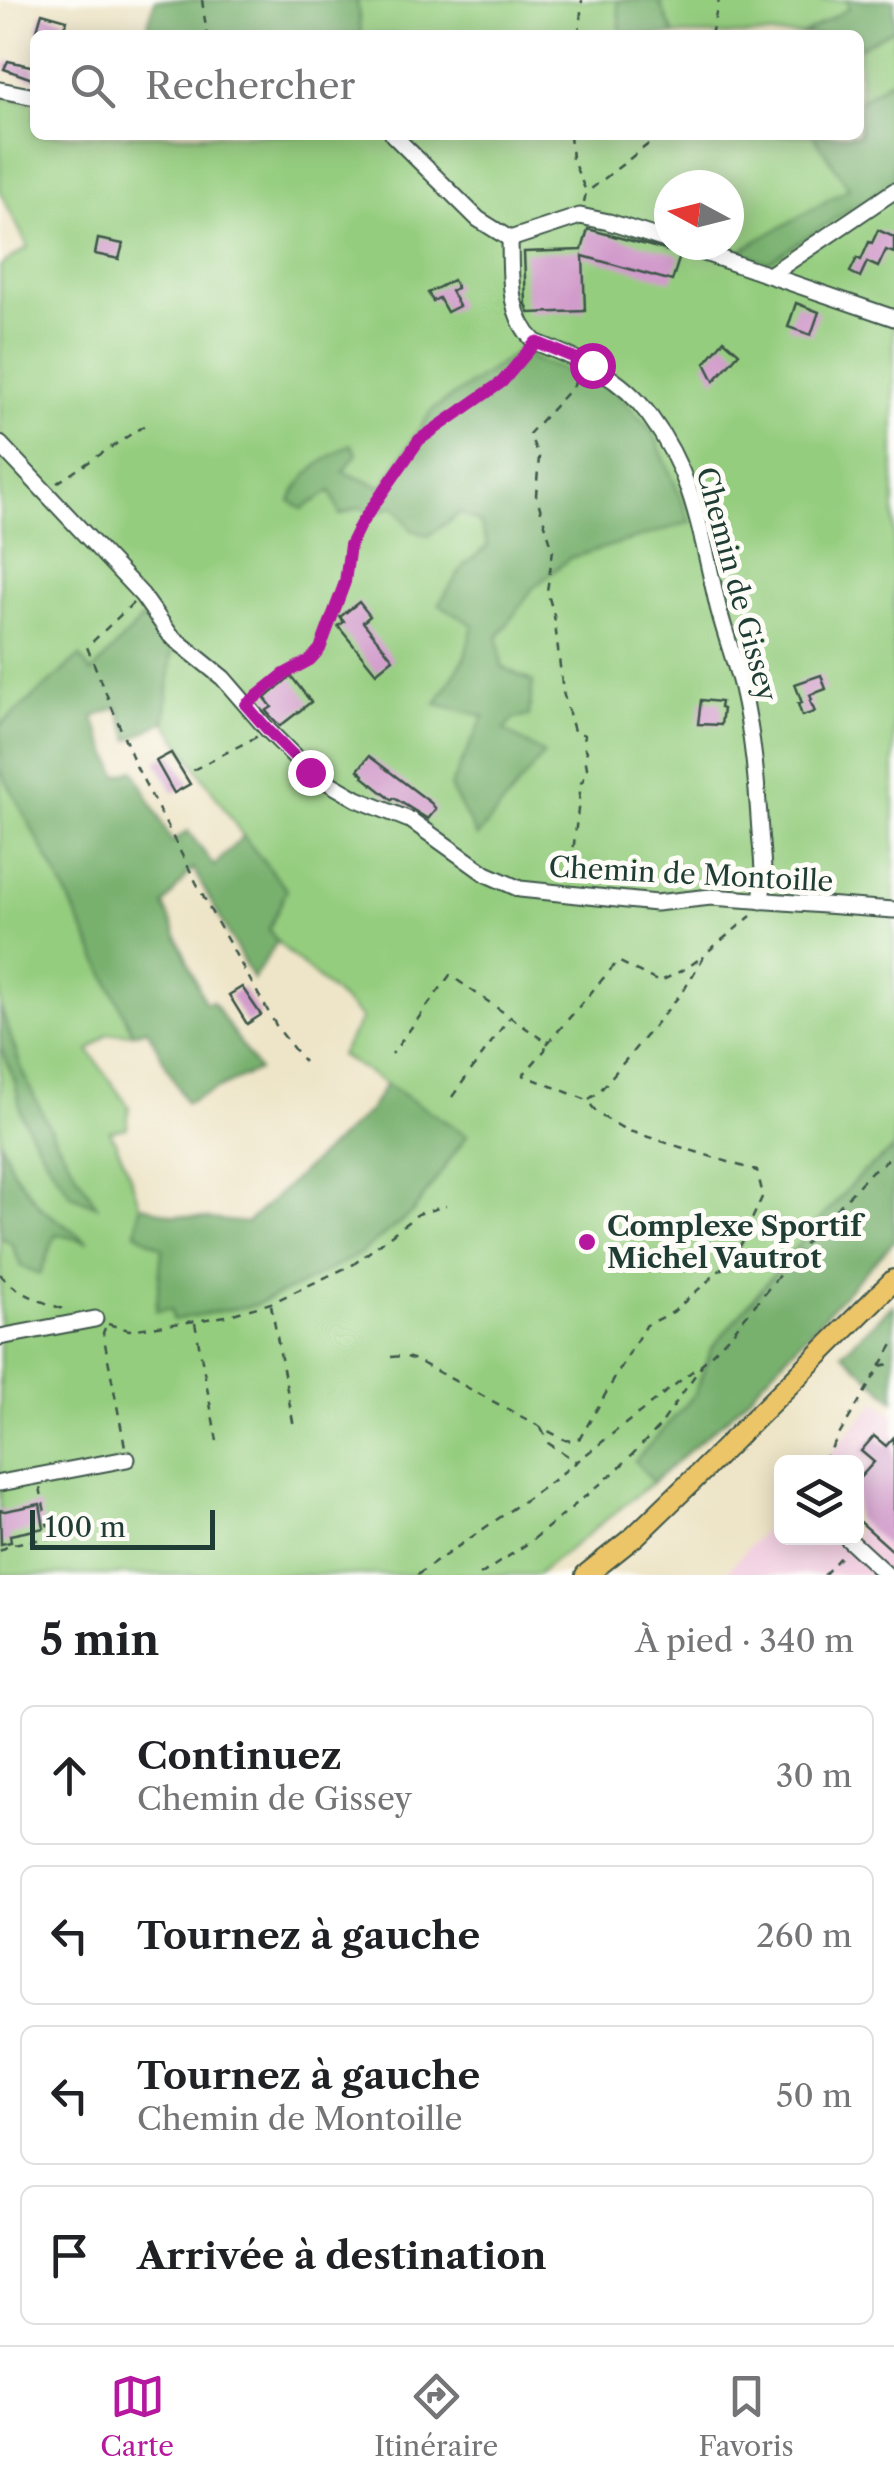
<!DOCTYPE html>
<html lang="fr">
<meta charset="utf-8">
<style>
:root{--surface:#fff;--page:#f6f6f6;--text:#202124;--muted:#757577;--line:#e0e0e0;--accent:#b5179e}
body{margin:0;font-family:"Libre Caslon Text",serif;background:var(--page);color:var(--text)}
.controls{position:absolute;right:30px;bottom:30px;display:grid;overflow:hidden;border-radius:15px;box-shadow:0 5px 25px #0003}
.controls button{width:90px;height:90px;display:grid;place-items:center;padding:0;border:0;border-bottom:2px solid var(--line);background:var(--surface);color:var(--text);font:50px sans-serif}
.compass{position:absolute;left:654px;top:170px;width:90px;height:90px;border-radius:50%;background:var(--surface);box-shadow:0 5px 25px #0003;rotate:277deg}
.scale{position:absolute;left:30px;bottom:25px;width:185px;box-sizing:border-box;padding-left:10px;border:5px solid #1f3d34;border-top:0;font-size:28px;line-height:35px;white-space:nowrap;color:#1f3d34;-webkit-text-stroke:8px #fdfcf7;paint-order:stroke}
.stop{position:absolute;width:30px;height:30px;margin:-22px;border:8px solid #b5179e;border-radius:50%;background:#fff}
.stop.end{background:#b5179e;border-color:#fff;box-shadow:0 2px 10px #0008}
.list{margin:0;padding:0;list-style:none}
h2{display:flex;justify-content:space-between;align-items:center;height:130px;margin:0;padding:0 40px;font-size:42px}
h2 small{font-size:32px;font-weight:400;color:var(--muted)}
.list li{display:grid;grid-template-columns:65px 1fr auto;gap:30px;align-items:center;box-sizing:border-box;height:140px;margin:0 20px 20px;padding:0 20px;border:2px solid var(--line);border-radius:15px}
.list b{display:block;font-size:38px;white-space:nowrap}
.list p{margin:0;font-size:32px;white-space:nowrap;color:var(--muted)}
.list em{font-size:32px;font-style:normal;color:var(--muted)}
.icon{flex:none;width:55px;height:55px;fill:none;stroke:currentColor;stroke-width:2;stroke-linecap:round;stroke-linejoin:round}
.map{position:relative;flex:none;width:894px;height:1575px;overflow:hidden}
.search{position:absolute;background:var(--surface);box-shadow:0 5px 25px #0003;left:30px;right:30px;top:30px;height:110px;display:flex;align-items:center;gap:25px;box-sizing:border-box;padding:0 35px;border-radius:15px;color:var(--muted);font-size:38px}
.sheet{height:770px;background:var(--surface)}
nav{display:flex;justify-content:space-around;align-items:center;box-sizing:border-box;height:140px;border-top:2px solid var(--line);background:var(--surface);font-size:28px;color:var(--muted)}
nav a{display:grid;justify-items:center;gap:5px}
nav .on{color:var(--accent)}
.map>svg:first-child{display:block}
</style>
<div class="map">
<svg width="894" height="1575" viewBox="0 0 894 1575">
<rect width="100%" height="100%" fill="#fdfcf7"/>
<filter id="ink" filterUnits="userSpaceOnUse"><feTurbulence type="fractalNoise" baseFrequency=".01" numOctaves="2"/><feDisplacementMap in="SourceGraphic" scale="20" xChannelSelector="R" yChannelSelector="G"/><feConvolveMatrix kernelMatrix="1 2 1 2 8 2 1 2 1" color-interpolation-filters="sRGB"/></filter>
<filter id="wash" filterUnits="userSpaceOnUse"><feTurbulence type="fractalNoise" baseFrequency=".0048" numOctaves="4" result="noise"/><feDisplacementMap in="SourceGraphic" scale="40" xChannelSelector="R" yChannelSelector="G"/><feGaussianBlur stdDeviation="2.25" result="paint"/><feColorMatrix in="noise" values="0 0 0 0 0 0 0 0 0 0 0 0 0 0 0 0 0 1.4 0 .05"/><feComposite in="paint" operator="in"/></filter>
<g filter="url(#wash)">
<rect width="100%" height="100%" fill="#eee5c8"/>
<path fill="#f2cfe1" d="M877,1401L894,1415V1575H724L781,1510L782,1538H856V1462H823Z"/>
<path fill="#95cd7f" stroke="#5a855a" stroke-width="2.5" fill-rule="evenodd" d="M357,0H894V1149L861,1174L809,1232L711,1349L695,1394L636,1461L653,1482L537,1575H0V1236L12,1244L21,1266L56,1233L85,1240L41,1208L13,1171L0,1140V769L63,887L133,1033L107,1034L89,1051L129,1107L127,1128L110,1131L126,1165L140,1205L136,1233L162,1248L173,1319L255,1305L300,1285L361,1253L413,1212L467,1135L340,1055L362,1018L277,942L269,929L286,890L243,836L165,721L172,648L142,618L91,674L79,657L0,726V266L28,247L0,191V96L35,103V135H859V35H361ZM669,185H729V245H669Z"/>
<g fill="#78b06e" stroke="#4c7651" stroke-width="2.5">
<path d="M155,0H357L361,35H145Z"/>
<path d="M617,0H659L674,35H621Z"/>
<path d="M846,0H894V29L859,48V35H802L849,8Z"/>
<path d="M894,77V181L768,262L737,252L849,188L813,135H859V102Z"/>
<path d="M521,350L535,360L610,386L653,432L691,522L570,558L533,588L498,637L502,667L533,682L529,716L514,719L504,730L544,754L477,837L450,787L484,716L436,704L465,657L473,625L439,604L464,565L488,546L480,523L460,513L428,536L412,530L394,506L375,513L360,507L340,515L331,491L302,509L290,501C303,472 324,459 351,444L357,454L343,472L382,487L432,410Z"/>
<path d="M143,618L172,648L165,721L130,740L118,707L93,717L118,776L134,770L172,842L188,831L214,866L243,836L287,890L269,929L277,942L253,979L193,868L164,905L205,1003L212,1001L258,1070L186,1103L147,1029L133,1033L63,887L0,769V726L80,656L91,673Z"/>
<path d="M0,1006L24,1075L54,1137L97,1206L71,1195L44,1156L22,1116L15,1082L0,1046Z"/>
<path d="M386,1084L467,1135L413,1212L361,1253L300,1285L254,1305L173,1320L171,1309L156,1311L162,1248L136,1233L140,1205L173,1215L247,1223L369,1111Z"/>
<path d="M0,1140L13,1171L41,1208L88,1242L56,1234L40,1274L21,1266L12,1244L0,1236Z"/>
<path d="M894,1149V1241L735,1411L653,1482L635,1461L695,1394L711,1349L809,1232L861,1174Z"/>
<path d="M894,1304V1400L842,1353Z"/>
</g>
<g id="blocks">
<g fill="#d19bcb">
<path d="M42,13L67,20L62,35L37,30Z"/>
<path d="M8,61L35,67V80L4,69Z"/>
<path d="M588,229L672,252L680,256L672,281L583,256L585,311L529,313L526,304L524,252L582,250Z"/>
<path d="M878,230L894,237V253L886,250L878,267L867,262L860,277L850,272L857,258L861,260L869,242L872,243Z"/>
<path d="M98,239L123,244L119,259L95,254Z"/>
<path d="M453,280L457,288L451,291L459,306L447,312L439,298L433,301L428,293Z"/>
<path d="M796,303L819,312L811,335L788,327Z"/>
<path d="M724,340L739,353L714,381L705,363Z"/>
<path d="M359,602L370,616L363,622L393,659L376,673L338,626L344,622L340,617Z"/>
<path d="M821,675L826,689L810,695L812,700L810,701L815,712L802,716L798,704L802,703L795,684Z"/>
<path d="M291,676L311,702L280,726L266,711L272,707L265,698Z"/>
<path d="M701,700L721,702L720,708L723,709L721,725L698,724Z"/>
<path d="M171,753L190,784L174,793L156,761Z"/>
<path d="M369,756L431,803L436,809L428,819L394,798L392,800L363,777L364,775L358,770Z"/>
<path d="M242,987L261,1015L247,1024L229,995Z"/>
<path d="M874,1436L886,1446L894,1437V1552L856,1518V1482L874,1462L861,1451Z"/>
<path d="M40,1504L44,1528L10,1535L11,1542L1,1544L0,1510L5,1511Z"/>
</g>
</g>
</g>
<g filter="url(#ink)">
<use href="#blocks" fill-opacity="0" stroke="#3e564a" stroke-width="2.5"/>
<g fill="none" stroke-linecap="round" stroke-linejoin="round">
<defs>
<g id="minor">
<path d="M0,90L35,97"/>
<path d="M393,135L478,219L510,239"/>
<path d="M510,239C511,275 507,315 535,342C580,360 620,375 649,415C695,477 701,535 718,607C725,634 735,661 742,688C753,735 757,784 760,832C762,855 765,878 761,901"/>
<path d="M510,239L580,216L609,222L669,241"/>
<path d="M681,245L894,318"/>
<path d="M771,274L894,191"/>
<path d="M0,444L142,595L171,636L223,678L268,730L310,772L357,799L412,821L486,874L520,889L656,903L711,897L894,910"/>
<path d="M0,1337L95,1319"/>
<path d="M0,1483L127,1459"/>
<path d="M847,1538L887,1575"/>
</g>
<path id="major" d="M586,1575L635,1536L694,1479L894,1280"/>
</defs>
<use href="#minor" stroke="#3e564a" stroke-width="19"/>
<use href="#major" stroke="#3e564a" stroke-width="24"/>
<g stroke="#3e564a" stroke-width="2.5" stroke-dasharray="8 8" stroke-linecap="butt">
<path d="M202,0L207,35"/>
<path d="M579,35L582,0"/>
<path d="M711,35L719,0"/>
<path d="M570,135L572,159L586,191"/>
<path d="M584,202L586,193L660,135"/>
<path d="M57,483L148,423"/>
<path d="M133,603L87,647L136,766L213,915L277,1027L304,1062"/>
<path d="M258,694L284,674L311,660L320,649L345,582L350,545L360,525L419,440L502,382L527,353"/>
<path d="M193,770L258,736"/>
<path d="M570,879L581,783C590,769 587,771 585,757L587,751L583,744L585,735L574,731L563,692L554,615L547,591L553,550L536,495L539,457L529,434L574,385L577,376"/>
<path d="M547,1044L618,961L659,982L687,968L703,956"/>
<path d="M452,1097L509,1018"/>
<path d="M589,1099L599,1092L684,990L706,953L751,916"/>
<path d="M0,1274C16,1293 40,1301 63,1309"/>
<path d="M271,1305L294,1427"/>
<path d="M195,1323L217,1441"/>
<path d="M108,1324L129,1330L195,1321L226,1316L271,1303L354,1264L418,1214L446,1206"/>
<path d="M105,1328L103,1333L125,1447"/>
<path d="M391,1357L403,1356L416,1360L565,1440L573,1441L580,1438L645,1326L673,1312L735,1257L763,1195L757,1171L626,1130L598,1114L587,1100L523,1075L545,1050L546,1045L543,1040L450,975L392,1054"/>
<path d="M880,1366L894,1363"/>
<path d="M541,1428L548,1443L577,1462"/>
<path d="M823,1462L894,1343"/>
<path d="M0,1551C12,1541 34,1541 50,1538L40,1487"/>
<path d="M417,1575L551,1482L704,1362L733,1332L806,1242L872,1171L894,1155"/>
<path d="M480,1575L530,1542L616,1471L659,1427L702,1365"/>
<path d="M824,1575L843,1554"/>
</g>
<use href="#minor" stroke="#fff" stroke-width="15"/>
<use href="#major" stroke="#edc569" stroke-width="20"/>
</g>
</g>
<g fill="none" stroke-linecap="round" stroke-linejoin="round" filter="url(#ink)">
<path stroke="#b5179e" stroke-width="12" d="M310,772L268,730L246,705L284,674L310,660L320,649L345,582L350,545L360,525L419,440L502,382L536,342L592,365"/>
</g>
<circle fill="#b5179e" stroke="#fdfcf7" stroke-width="4" cx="587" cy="1242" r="10"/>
<g text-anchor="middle" stroke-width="10" stroke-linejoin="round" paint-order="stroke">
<g font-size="28" fill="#1f3d34" stroke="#fdfcf7">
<text transform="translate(737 584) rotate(75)" y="10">Chemin de Gissey</text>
<text transform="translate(691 874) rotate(3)" y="10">Chemin de Montoille</text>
</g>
<g font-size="28" font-weight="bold" fill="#1f3d34" stroke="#fdfcf7" text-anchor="start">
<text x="607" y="1236">Complexe Sportif<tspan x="607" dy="32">Michel Vautrot</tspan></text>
</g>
</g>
</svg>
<div class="controls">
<button><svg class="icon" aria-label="layers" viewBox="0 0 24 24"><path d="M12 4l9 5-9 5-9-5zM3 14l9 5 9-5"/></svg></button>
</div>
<svg class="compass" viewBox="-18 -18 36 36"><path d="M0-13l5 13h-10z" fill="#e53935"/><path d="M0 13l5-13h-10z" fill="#757577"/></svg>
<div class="scale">100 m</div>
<div class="stop" style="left:592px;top:365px"></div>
<div class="stop end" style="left:310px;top:772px"></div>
<div class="search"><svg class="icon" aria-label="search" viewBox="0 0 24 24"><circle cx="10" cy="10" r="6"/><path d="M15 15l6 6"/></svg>Rechercher</div>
</div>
<section class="sheet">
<h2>5 min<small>À pied · 340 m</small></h2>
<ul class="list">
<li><svg class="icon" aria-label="ahead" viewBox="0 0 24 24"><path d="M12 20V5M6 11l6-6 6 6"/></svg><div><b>Continuez</b><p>Chemin de Gissey</p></div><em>30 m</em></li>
<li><svg class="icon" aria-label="left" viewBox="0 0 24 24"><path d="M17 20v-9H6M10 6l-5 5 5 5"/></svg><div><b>Tournez à gauche</b></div><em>260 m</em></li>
<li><svg class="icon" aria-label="left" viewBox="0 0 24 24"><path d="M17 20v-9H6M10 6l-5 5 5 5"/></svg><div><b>Tournez à gauche</b><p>Chemin de Montoille</p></div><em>50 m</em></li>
<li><svg class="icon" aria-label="arrive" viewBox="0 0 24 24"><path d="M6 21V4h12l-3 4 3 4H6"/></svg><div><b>Arrivée à destination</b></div></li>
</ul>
</section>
<nav>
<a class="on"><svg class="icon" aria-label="map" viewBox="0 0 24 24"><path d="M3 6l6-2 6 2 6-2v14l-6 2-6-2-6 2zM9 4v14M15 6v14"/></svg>Carte</a>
<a><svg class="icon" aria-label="directions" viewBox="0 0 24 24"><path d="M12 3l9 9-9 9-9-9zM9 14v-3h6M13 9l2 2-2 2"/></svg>Itinéraire</a>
<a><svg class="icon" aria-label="saved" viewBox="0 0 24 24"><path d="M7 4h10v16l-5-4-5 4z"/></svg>Favoris</a>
</nav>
